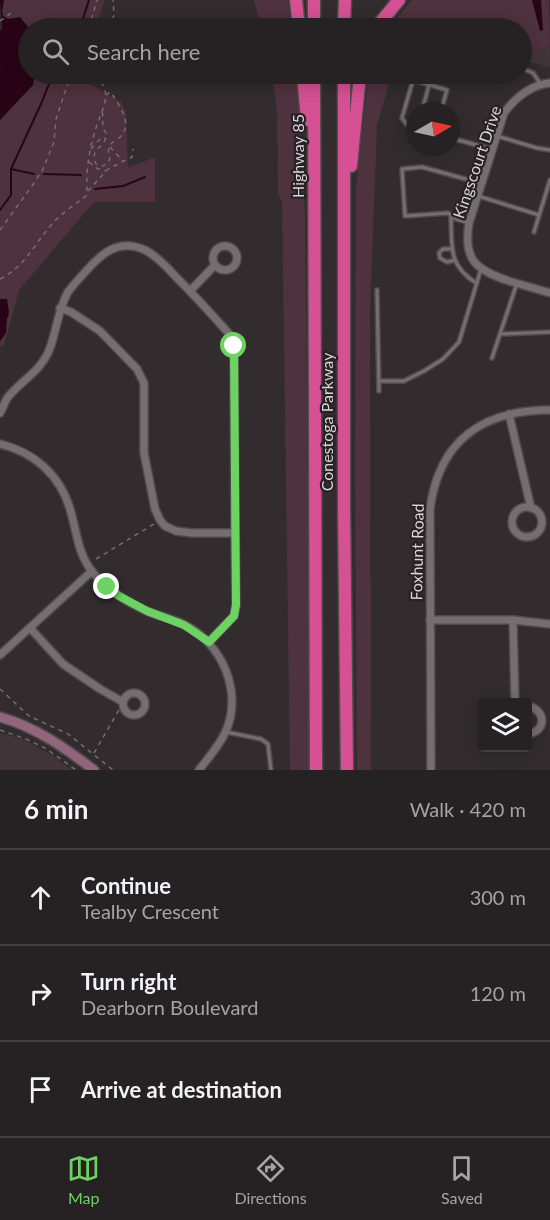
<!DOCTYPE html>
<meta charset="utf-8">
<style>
:root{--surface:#262122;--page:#2e292a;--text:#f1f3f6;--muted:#a4a3a5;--line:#423e40;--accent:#6cd362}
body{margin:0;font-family:Lato,sans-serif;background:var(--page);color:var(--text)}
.controls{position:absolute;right:18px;bottom:18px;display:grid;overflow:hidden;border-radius:6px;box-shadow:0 3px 15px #0003}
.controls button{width:54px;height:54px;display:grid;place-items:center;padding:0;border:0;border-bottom:2px solid var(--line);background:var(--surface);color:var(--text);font:30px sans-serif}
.compass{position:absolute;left:406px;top:102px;width:54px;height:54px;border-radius:50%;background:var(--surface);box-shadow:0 3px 15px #0003;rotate:81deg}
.stop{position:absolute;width:18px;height:18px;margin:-14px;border:4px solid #6cd362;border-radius:50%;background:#fff}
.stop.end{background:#6cd362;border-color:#fff;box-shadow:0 2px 6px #0008}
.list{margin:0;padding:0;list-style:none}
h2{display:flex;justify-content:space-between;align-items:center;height:78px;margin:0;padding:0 24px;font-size:26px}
h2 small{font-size:20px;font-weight:400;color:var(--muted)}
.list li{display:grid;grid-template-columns:39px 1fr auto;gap:18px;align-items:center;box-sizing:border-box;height:96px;padding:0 24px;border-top:2px solid var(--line)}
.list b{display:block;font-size:22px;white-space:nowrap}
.list p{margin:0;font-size:20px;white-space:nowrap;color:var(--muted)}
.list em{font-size:20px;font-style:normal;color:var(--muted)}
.icon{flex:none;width:33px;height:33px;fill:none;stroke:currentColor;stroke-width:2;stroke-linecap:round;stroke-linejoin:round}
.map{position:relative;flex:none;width:550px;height:770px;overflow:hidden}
.search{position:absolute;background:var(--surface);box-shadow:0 3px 15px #0003;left:18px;right:18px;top:18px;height:66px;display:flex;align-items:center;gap:15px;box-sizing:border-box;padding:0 21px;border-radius:33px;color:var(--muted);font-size:22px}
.sheet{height:366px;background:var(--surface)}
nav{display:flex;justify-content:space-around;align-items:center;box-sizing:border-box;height:84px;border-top:2px solid var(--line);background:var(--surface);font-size:16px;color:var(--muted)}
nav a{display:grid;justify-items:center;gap:3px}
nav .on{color:var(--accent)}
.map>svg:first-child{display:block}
</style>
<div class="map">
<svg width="550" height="770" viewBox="0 0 550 770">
<rect width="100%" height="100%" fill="#322c2e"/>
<g fill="#41353a">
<path d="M550,46V67L522,60V57Z"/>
<path d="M0,733L23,739L53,756L72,770H0Z"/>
</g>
<g fill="#4e323e">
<path d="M4,0H105L95,28H29L27,25L3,16L2,11Z"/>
<path d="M254,0H288L291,28H261Z"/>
<path d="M412,0H549L550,46L522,57V28H388Z"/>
<path d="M35,74H81L80,78L121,102L126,112L128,168L155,157V202H94L19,290L4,345L0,347V341L2,339L3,298L0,299V120L33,85Z"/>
<path d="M272,74H296L299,102L305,214L311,770H290L282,202L278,193L277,112Z"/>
<path d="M370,74H392L377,125L370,312L371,770H357L355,472L356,188L368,79Z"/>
</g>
<g fill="#290417">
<path d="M0,0H4L2,11L3,16L8,19L20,17L29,28L28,74H35L33,85L0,120V30L2,29Z"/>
<path d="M532,0H541L543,30L540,31Z"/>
<path d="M0,299H7L9,312L8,317L7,318L6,333L0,341Z"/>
</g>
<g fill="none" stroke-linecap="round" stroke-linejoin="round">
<g stroke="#290417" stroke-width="2">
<path d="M80,28L89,0"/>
<path d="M11,169L34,174"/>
<path d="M44,174L81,175"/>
<path d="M95,189L123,186L145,177"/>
<path d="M0,210L11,195V169L41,104L53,74"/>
</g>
<defs>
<g id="service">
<path d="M522,68L533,73L540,83"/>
<path d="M422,111L429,85"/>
<path d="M415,128L407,125L402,118L413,80L447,90L441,111"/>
<path d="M497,136L537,148L550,150"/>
<path d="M451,138L491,149"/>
<path d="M478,196L539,215"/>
<path d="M451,217C452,247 448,265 476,283"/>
<path d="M469,223L456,219L448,213L405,216L402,169L422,167L480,183"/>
<path d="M534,232L550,180"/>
<path d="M452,249H443L439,253L440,258L447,262L455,260"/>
<path d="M377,290L379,391"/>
<path d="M501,334L550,332"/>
<path d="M492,358L517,283"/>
<path d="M379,381H404L424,371L443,359L459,342L481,269"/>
<path d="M226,732L261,739L268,744L271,770"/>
</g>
<g id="minor">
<path d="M550,83C530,85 516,97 504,113L469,223C463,260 476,270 509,281C523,285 536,289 550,293"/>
<circle cx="225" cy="258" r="12"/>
<path d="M190,291L215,265"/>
<path d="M60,308L71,312L100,331L137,369L144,383V453L155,509L160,520L165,526L176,531L192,533H235"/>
<path d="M0,413C3,408 5,401 8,397C22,380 38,373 48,353C57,333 57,311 68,292C73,285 80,278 86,271C102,253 119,238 145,250C159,257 169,270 179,280C198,299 215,318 232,337L234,346L235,533L236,605L234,616L209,642"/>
<path d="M509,414L531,508"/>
<path d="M0,444C34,452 60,475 70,509C77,531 77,553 93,573C108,590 128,603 149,612C160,616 172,619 183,624C222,642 244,693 225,733C219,746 208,758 199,770"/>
<circle cx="527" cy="522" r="15"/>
<path d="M430,620H513L550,624"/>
<path d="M513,620L515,702"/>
<path d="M30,628L63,664L100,689L123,702"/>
<path d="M0,655L92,571"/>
<circle cx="134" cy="704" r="11"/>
<path d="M528,706C546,710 547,731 528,734"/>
<path d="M431,770L430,509C439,441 482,410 550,410"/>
</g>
<path id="secondary" d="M0,717C36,727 65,748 94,770"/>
<g id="motorway">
<path d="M296,0L299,28"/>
<path d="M314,28V0"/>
<path d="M344,28L345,0"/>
<path d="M377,28L379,24L399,0"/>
<path d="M303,74L307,120"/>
<path d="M314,74L316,770"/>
<path d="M344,74V510L347,770"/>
<path d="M351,166L360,74"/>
</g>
</defs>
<use href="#service" stroke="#504a4d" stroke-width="6"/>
<use href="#minor" stroke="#504a4d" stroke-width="10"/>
<use href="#secondary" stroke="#504a4d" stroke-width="12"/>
<use href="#motorway" stroke="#504a4d" stroke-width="15"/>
<g stroke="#736e70" stroke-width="1.5" stroke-dasharray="4.5 4.5" stroke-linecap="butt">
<path d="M0,21L14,11"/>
<path d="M89,28L97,0"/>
<path d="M110,28L114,15L113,0"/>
<path d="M102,112C104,118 102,122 103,127C105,134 107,130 106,137C104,149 89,148 96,164L103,166L109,162C111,155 107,154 109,148C110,143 115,141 119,138C134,125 120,107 112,94L110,92L106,95"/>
<path d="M110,147L123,161"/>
<path d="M91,149L101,138H105"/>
<path d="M89,162L96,168L106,171"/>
<path d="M87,191C86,171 89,150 95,131C98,120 105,107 106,96C106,90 100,81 100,74"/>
<path d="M0,230L34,183L43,169L54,142L56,119L71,74"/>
<path d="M0,279C26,266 34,244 52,224C62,213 74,205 86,196L87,192L108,169L132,157L133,149"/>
<path d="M96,559L154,524"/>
<path d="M0,689L29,716L68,734L113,770"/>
<path d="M0,730L26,739L45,748L76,770"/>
<path d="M94,753L120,708"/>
</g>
<use href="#service" stroke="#756e71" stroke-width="3"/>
<use href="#minor" stroke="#756e71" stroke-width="7"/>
<use href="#secondary" stroke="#92657c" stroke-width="9"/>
<use href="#motorway" stroke="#d55194" stroke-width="12"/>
</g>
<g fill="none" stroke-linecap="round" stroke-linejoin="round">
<path stroke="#6cd362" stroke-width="8" d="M107,587L119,596L147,611L184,625L209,642L234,616L236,605L234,346"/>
</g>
<g text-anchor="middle" stroke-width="4.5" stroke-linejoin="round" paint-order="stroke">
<g font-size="16" fill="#dad6d8" stroke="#282225">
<text transform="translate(298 156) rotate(-90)" y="6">Highway 85</text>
<text transform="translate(477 162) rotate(-71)" y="6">Kingscourt Drive</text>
<text transform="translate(327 422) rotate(-90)" y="6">Conestoga Parkway</text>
<text transform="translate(417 552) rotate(-89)" y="6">Foxhunt Road</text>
</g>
</g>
</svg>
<div class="controls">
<button><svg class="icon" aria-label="layers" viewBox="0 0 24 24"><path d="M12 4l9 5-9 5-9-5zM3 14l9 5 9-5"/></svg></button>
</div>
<svg class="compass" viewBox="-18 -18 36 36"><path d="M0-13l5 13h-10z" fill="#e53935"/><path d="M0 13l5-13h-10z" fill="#a4a3a5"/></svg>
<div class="stop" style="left:234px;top:346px"></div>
<div class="stop end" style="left:107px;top:587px"></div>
<div class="search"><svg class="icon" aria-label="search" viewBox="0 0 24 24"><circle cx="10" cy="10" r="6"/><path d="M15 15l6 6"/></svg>Search here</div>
</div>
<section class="sheet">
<h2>6 min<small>Walk · 420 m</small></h2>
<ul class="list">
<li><svg class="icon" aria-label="ahead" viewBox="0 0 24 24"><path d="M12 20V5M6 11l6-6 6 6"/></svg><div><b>Continue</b><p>Tealby Crescent</p></div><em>300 m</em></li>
<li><svg class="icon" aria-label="right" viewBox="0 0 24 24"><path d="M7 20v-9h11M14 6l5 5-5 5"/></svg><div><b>Turn right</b><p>Dearborn Boulevard</p></div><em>120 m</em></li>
<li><svg class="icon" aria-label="arrive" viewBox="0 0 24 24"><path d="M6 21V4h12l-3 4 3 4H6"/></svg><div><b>Arrive at destination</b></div></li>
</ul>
</section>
<nav>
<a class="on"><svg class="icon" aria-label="map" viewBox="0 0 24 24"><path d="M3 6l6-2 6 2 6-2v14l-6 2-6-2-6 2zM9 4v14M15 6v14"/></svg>Map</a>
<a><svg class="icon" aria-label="directions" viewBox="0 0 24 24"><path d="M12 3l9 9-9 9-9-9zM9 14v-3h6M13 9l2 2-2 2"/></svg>Directions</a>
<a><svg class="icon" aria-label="saved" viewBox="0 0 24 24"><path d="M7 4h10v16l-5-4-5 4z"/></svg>Saved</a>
</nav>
